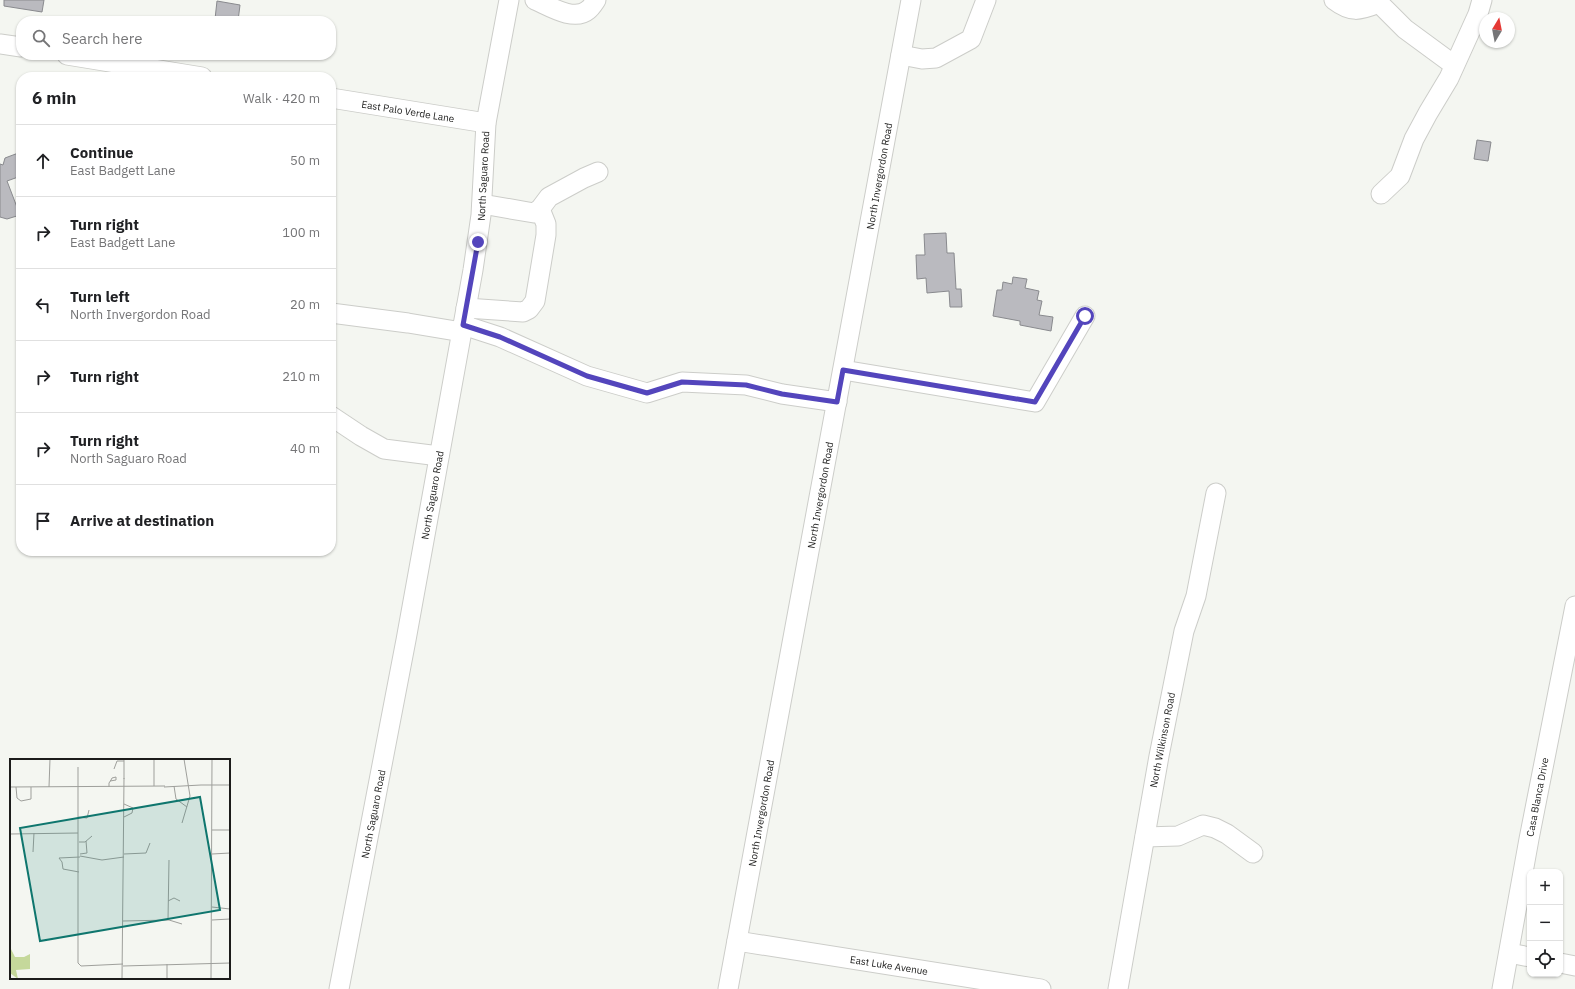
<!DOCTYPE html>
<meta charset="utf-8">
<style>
:root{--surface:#fff;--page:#f6f6f6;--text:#202124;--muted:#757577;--line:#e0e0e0}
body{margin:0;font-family:"IBM Plex Sans",sans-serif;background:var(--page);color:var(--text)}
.controls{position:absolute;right:12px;bottom:12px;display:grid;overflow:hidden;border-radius:8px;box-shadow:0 1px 3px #0004}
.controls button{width:36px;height:36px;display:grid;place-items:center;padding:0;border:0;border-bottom:1px solid var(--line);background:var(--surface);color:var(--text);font:20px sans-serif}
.compass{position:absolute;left:1479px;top:12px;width:36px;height:36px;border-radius:50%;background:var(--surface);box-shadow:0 1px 3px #0004;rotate:10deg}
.stop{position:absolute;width:12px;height:12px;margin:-9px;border:3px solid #5345bc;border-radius:50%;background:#fff}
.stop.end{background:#5345bc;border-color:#fff;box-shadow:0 1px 4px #0008}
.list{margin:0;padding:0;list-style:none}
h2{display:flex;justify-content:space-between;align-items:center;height:52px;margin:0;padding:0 16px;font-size:17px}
h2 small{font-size:13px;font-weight:400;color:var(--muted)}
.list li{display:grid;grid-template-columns:26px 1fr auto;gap:12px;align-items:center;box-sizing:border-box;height:72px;padding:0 16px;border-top:1px solid var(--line)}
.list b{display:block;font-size:15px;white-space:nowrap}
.list p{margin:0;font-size:13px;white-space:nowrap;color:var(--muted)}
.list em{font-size:13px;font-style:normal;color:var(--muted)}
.icon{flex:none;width:22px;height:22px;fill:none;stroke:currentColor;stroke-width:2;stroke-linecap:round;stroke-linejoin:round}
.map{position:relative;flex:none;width:1575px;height:989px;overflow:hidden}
.search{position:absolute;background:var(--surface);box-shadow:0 1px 3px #0004;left:16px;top:16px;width:320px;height:44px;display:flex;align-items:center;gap:10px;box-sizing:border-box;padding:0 14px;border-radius:16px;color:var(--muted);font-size:15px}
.panel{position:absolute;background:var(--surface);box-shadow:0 1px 3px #0004;left:16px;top:72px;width:320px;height:484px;border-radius:16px}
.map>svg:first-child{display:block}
</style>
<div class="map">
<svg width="1575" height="989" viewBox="0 0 1575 989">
<rect width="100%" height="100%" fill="#f4f6f1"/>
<g fill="#bababf" stroke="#898a8e">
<path d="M4,0H44L42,12L4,6Z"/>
<path d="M217,1L240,5L238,21L215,19Z"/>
<path d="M1477,140L1491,142L1488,161L1474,159Z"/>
<path d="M21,152V176L7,181L20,215L7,219L0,217V164L3,165L5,158Z"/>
<path d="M946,233L947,253H954L956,289H961L962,307H950L949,291L927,293L926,278L917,279L916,255H925L924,234Z"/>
<path d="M1013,277L1027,279L1025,288L1039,291L1037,300L1042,301L1039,315L1053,317L1051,331L1020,325V321L993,316L997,290H1002L1003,282L1012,284Z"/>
</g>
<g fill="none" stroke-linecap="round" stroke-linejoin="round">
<defs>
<g id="minor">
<path d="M535,0C549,6 574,22 588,10C591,8 594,3 596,0"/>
<path d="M1334,0C1351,13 1359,11 1379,3"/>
<path d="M1376,0L1405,29L1454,65"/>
<path d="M0,44L21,47"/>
<path d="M67,55L202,77"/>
<path d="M901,55L922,59L936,58L971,39L986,0"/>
<path d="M331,98L486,123"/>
<path d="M1381,194L1400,176L1414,139L1428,113L1449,78L1478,14L1482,0"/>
<path d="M482,204L534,213L540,209L549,197L584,178L598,172"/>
<path d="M466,308L523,312L529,309L535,301L546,235V224L540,209"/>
<path d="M331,313L408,323L462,332"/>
<path d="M463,325L500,337L587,376L647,393L682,382L746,385L782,394L837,402"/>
<path d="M843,370L1035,402L1085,316"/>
<path d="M331,416L361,436L384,449L439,456"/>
<path d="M1145,837L1178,836L1203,825L1215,828L1227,834L1253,853"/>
<path d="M737,941L1041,989"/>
<path d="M1509,953L1530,957"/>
<path d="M1560,963L1575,966"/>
<path d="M339,989L406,640L473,270L481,215L486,123L509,0"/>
<path d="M728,989L911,0"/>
<path d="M1118,989L1159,756L1184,631L1196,596L1216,493"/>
<path d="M1502,989L1529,839L1575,606"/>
</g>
</defs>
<use href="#minor" stroke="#cccdc9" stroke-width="21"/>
<use href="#minor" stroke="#fff" stroke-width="19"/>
</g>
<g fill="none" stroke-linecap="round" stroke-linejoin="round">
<path stroke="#5345bc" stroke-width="5" d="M478,242L463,325L500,337L587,376L647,393L682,382L746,385L782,394L837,402L843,370L1035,402L1085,316"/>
</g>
<g text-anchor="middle" stroke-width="3" stroke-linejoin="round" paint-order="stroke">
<g font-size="10" fill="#1c1c1b" stroke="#fff">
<text transform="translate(408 111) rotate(9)" y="4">East Palo Verde Lane</text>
<text transform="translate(483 176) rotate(-87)" y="4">North Saguaro Road</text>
<text transform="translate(879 176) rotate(-80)" y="4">North Invergordon Road</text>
<text transform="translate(432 495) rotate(-80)" y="4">North Saguaro Road</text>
<text transform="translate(820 495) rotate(-80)" y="4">North Invergordon Road</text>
<text transform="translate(1162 740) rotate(-79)" y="4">North Wilkinson Road</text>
<text transform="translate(1537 797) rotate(-79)" y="4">Casa Blanca Drive</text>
<text transform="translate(761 813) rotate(-80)" y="4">North Invergordon Road</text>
<text transform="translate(373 814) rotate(-79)" y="4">North Saguaro Road</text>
<text transform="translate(889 965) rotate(9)" y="4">East Luke Avenue</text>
</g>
</g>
<g transform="translate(10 759)">
<rect width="220" height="220" fill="#f4f6f1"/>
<path d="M0,188L5,198H14L20,195V210L6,211L8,220L0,214Z" fill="#c5d89b"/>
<path fill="none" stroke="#9e9f9b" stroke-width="1" d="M144,0V27M68,8V204L71,207L113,205M104,10L107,2H114M114,20V0M191,26H220M164,27L166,40L177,48M0,28L155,27M6,28L7,39L11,42L21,40V28M39,28L40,0M99,28V24L101,21L102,19L106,18V21L100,22M154,28L191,26M68,58L77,59L79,51M114,58L122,54L123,49L114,45M172,64L180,37L174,0M202,71H220M0,75L68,74M69,83H75L82,77M23,93L24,74M70,95L77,94L76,82M114,95L136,94L140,84M202,95L220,94M70,97L92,101L114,98M69,113L53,110L52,103L49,99L70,98M158,142L164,139L170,142M202,148L220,150M158,161L159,101M202,161L220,160M113,162L159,161L172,165M113,207L220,204M112,220L114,19M157,220V205M201,220L202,0"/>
<path fill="#0f766e" fill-opacity="0.15" stroke="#0f766e" stroke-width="2" d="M190,38L210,151L30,182L10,69Z"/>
<rect width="220" height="220" fill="none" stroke="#1c1c1b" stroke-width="2"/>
</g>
</svg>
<div class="controls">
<button>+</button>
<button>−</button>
<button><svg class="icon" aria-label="locate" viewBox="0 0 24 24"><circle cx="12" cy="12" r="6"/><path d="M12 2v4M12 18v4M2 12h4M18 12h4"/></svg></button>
</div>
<svg class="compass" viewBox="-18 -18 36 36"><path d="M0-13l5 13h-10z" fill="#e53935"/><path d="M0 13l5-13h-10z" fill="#757577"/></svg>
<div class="stop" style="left:1085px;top:316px"></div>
<div class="stop end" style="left:478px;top:242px"></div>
<div class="search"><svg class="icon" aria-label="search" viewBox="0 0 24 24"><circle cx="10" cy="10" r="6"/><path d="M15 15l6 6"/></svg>Search here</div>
<section class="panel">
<h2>6 min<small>Walk · 420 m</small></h2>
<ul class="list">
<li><svg class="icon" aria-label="ahead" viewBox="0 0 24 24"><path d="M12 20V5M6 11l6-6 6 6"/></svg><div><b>Continue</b><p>East Badgett Lane</p></div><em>50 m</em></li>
<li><svg class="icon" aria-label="right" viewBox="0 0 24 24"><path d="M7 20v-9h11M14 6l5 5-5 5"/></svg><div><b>Turn right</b><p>East Badgett Lane</p></div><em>100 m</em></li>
<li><svg class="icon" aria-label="left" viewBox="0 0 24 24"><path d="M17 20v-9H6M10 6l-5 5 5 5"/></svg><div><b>Turn left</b><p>North Invergordon Road</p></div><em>20 m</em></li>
<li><svg class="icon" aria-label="right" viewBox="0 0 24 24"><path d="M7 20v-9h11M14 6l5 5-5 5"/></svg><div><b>Turn right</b></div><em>210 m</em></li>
<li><svg class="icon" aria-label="right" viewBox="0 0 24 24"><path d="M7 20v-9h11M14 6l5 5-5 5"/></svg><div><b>Turn right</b><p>North Saguaro Road</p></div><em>40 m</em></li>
<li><svg class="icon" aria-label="arrive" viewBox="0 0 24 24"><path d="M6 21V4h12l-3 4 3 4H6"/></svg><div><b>Arrive at destination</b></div></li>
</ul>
</section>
</div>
